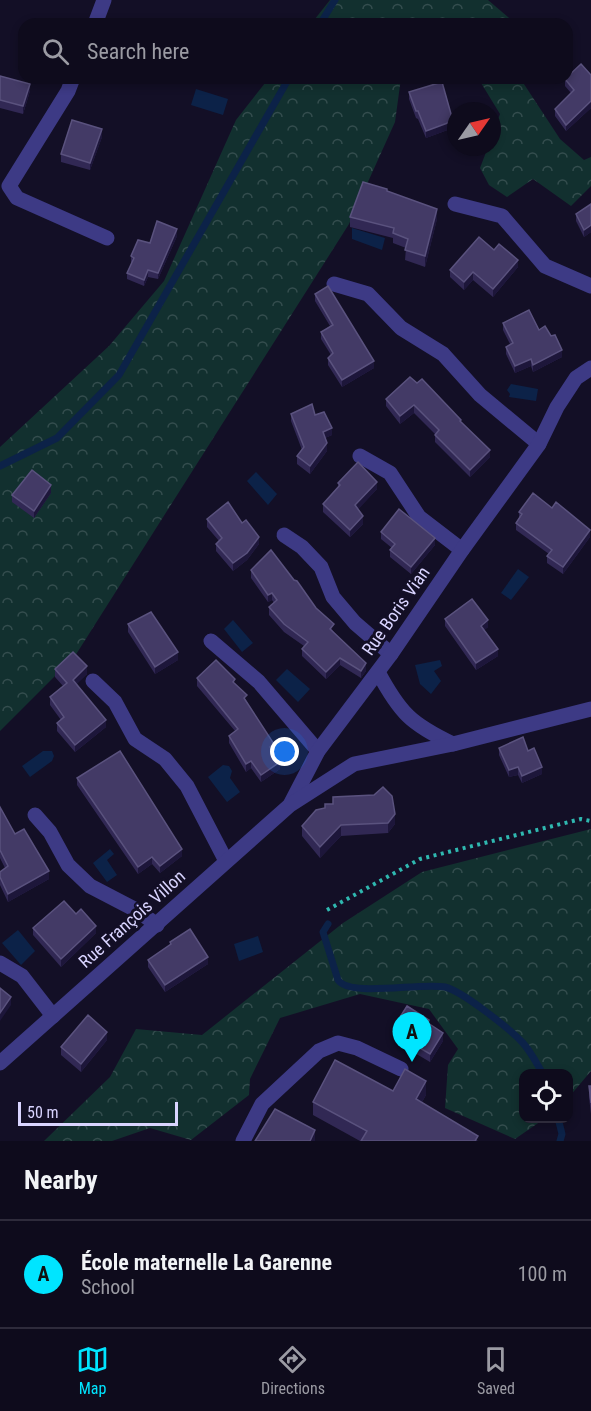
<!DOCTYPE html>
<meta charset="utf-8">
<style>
:root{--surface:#0e0b1c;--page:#171425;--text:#f1f3f6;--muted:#9b9ba3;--line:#2e2b3b;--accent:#00e5ff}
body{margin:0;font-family:"Roboto Condensed",sans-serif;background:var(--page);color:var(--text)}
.controls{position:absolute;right:18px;bottom:18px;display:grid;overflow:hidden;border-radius:12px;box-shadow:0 3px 9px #0003}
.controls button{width:54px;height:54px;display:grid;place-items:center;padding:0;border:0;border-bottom:2px solid var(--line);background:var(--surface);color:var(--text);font:30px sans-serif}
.compass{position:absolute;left:447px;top:102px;width:54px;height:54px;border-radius:50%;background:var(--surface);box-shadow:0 3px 9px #0003;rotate:56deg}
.scale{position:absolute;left:18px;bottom:15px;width:160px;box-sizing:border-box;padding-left:6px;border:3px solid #d9d4ff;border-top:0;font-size:16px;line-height:21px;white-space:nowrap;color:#d9d4ff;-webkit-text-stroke:4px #130f26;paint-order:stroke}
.you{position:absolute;left:285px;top:752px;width:21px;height:21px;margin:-15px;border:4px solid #fff;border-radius:50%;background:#1a73e8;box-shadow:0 0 0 9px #1a73e833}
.badge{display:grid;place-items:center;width:39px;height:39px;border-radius:50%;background:var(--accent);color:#111;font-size:20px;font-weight:700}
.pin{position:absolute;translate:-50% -50px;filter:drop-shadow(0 2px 3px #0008)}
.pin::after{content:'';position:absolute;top:32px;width:21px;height:18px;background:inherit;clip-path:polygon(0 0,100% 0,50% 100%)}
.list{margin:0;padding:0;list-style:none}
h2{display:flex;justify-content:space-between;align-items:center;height:78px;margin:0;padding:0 24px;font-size:26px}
h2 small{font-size:20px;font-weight:400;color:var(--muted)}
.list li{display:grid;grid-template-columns:39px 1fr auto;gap:18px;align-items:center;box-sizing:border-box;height:108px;padding:0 24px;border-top:2px solid var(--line)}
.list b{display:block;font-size:22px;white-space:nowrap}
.list p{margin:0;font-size:20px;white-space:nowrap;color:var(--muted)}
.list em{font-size:20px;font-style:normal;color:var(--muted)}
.icon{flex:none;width:33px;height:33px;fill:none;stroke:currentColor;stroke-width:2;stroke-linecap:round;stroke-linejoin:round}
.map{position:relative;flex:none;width:591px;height:1141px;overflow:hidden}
.search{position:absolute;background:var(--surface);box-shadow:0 3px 9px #0003;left:18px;right:18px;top:18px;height:66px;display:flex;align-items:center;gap:15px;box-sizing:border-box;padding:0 21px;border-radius:18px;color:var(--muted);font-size:22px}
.sheet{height:186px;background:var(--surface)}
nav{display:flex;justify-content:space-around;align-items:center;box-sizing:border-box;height:84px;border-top:2px solid var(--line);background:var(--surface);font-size:16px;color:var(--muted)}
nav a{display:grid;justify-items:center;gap:3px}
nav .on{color:var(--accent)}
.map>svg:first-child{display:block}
</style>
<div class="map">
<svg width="591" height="1141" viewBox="0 0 591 1141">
<defs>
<pattern id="forest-crowns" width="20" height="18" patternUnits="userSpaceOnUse" patternTransform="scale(1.5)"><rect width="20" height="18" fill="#12302f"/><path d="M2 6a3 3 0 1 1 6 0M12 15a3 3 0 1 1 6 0" fill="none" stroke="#344d4e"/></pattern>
</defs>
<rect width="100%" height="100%" fill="#130f26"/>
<g fill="url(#forest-crowns)">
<path d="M330,0H488L516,24H311Z"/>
<path d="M269,78H401L395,122L349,224L75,656L0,731V447L109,346L164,281L236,120Z"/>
<path d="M478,78H520L560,139L584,160L591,157V186L571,206L533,179L507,197L489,185L480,168L488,147H492V136L500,114Z"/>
<path d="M591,829V1071L569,1097L568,1074H524V1118L544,1119L515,1139L445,1108L448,1065L458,1049L429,1009L360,994L280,1018L250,1079L249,1095L191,1140L150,1128L112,1141H44L110,1077L136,1029L202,1035L343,923L422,872Z"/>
</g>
<g fill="#0c2248">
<path d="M196,89L228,99L223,115L191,105Z"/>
<path d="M352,228L385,238L382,250L352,239Z"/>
<path d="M511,384L538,389L536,401L509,397L510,394L507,390Z"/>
<path d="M256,472L277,494L268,505L247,481Z"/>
<path d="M518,569L529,577L511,600L501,593Z"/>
<path d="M233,620L253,643L242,652L224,629Z"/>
<path d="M440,660L442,666L434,671L441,681L431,694L420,684L415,665Z"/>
<path d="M287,669L310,689L298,702L276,680Z"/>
<path d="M43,751H52L54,756L52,761L30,777L22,766Z"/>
<path d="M223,765L229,766L232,771L230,778L240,792L227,802L208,777Z"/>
<path d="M110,849L114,854L107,860L117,875L107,882L93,863Z"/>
<path d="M18,930L35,951L21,965L2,943Z"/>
<path d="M258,936L263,952L239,961L234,944Z"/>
</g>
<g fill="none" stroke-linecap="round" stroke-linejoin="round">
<g stroke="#0c2248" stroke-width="7">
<path d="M320,24L335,0"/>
<path d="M0,466L57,438L119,375L289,78"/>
<path d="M328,924L323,932L338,980C351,998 420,982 445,987C462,991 510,1029 523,1043C531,1052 537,1064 543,1074"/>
<path d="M558,1118L562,1134L560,1141"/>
</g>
<path stroke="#2fb8b0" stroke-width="4" stroke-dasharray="3 4.5" stroke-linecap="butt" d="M327,910L420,859L581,819L591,821"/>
<g stroke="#3d3a85" stroke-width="15">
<path d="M95,24L104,0"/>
<path d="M73,78L68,91L9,186L17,198L107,238"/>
<path d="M455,204L502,216L545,266L591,286"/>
<path d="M334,284L368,294L401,328L443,354L480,395L539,444"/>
<path d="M360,456L390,473L419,517L462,550"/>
<path d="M284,535L302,547L321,567L333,597L355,623L391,654"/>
<path d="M211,641L259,682L318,751"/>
<path d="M378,672C400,713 411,724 453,744"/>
<path d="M93,681L115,702L135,739L165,759L187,786L226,861"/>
<path d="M291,803L318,751L391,654L462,550L539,444L557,407L576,378L591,368"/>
<path d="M35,815L50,832L68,865L90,886L138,911L157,925"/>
<path d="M0,963L22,976L53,1016"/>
<path d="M0,1063L290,805L354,764L453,744L591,709"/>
<path d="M243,1141L262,1104L319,1051L338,1043L357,1048L401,1069"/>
</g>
</g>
<g fill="#312854">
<path d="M591,75V108L566,131L555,116V109L571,93L565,86V79Z"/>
<path d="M0,76L30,91L23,114L0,108Z"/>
<path d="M223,78H246L244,83Z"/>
<path d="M409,92L453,128L426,138L418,119L416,118L409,99Z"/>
<path d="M102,137L90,170L61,162V154Z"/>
<path d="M387,191L437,219L425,267L405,260L406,248L393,243V238L350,227V217Z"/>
<path d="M591,204V232L584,237L576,221V214Z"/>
<path d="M177,236L158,279L148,277L144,286L127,279V273L132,263L131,262V256L150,243Z"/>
<path d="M494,250L518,267L493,297L473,280L464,290L450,277V270Z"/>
<path d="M315,294L374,368L342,387L328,365V358L331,355L321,339V332L330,326L315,301Z"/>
<path d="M503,323L539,330L562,357L533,372L531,366L515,373L506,354V347L510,344L503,330Z"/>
<path d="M410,377L461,422L490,457L470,477L435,442V434L414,413L400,424L386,406V399Z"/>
<path d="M291,414L315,415L332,435L325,438L327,451L310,474L297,464V456L302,450L291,421Z"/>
<path d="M338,483L377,489L358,509L363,524L350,537L323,512V504L338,487Z"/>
<path d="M51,493L34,518L12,502V495Z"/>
<path d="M519,512L590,537L563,574L547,563V556L549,554L516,530V523L519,518Z"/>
<path d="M207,519L242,523L259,544L247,560L233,571L216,551V544L219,541L207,527Z"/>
<path d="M381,532L435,545L411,574L390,557V550L392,548L381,539Z"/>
<path d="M251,570L316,608L334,632L366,671L361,678L340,665L326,679L302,656V649L304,646L284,632L269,615V607L274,603L272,600L268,602L251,578Z"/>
<path d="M445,619L488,627L484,630L498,656L476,670L445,626Z"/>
<path d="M128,624L178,660L155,674L128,632Z"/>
<path d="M55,669L87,674L76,684L106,727L75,752L57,731V723L61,720L50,705V697L63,686L55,677Z"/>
<path d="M197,678L235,683L247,702L274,751L280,769L261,782L251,768L246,772L229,743V736L235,731L197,686Z"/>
<path d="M499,748L528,751L542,774L522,783L518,775L509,777L499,755Z"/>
<path d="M77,778L182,856L160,873L152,864L138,874L77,785Z"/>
<path d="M0,807L15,834L49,879L8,902L0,885V872L5,868L0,858Z"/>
<path d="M316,810L395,824L388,833L341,836L320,858L302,836V826Z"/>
<path d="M33,928L96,933L61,967L33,935Z"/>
<path d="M170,942L208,964L165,992L148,967V960L170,945Z"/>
<path d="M395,1025H429L443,1041L430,1062L408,1049L409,1041L395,1033Z"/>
<path d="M107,1040L81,1072L61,1055V1047Z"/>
<path d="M589,1086H591V1114L589,1097Z"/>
<path d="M393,1091L426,1095L422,1102L478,1141H360L313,1115V1102Z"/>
</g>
<g fill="#1d163a">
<path d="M30,84V91L23,114V106Z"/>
<path d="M591,101V108L566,131V125Z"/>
<path d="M453,121V128L426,138V131Z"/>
<path d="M102,129V137L90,170V163Z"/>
<path d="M437,209V219L425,267V256Z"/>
<path d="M591,225V232L584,237V230Z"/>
<path d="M177,229V236L158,279V273Z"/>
<path d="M518,260V267L493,297V289Z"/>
<path d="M148,270V277L144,286V280Z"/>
<path d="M473,272V280L464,290V282Z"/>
<path d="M562,350V357L533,372V365Z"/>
<path d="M531,359V366L515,373V366Z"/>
<path d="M374,361V368L342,387V380Z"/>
<path d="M414,405V413L400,424V416Z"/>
<path d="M332,428V435L323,439V432Z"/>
<path d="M327,443V451L310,474V466Z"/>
<path d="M490,450V457L470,477V470Z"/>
<path d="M377,482V489L355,513V505Z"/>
<path d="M51,485V493L34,518V511Z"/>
<path d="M363,516V524L350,537V530Z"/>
<path d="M590,530V537L563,574V567Z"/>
<path d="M259,537V544L247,560L233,571V563Z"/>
<path d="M435,538V545L411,574V567Z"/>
<path d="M272,593V600L268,602V595Z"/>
<path d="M488,620V627L481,633V626Z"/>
<path d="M498,649V656L476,670V663Z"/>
<path d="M178,652V660L155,674V667Z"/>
<path d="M340,658V665L326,679V672Z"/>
<path d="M366,663V671L361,678V671Z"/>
<path d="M87,666V674L73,688V680Z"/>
<path d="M106,720V727L75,752V745Z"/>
<path d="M274,744V751L270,754V747Z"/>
<path d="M251,761V768L246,772V764Z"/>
<path d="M280,762V769L261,782V775Z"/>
<path d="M518,767V775L509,777V770Z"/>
<path d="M542,767V774L522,783V776Z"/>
<path d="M395,814V824L388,833V823Z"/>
<path d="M341,825V836L320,858V847Z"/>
<path d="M182,849V856L160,873V866Z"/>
<path d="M152,857V864L138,874V867Z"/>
<path d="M49,871V879L8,902V894Z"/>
<path d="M96,926V933L61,967V959Z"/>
<path d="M208,957V964L165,992V985Z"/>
<path d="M11,997V1005L0,1021V1013Z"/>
<path d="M107,1032V1040L81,1072V1064Z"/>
<path d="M443,1033V1041L430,1062V1054Z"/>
<path d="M426,1081V1095L416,1112V1099Z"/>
<path d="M315,1130V1141H310Z"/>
</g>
<g fill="#433a66" stroke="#5a527e" stroke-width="1.5">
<path d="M581,64L591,75V101L566,125L555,109L574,90L565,79Z"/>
<path d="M0,76L30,84L23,106L0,100Z"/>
<path d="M442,82L453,121L426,131L418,111H416L409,92Z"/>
<path d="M72,120L102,129L90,163L61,154Z"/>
<path d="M363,182L387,189V191L437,209L425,256L405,250L408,239L393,233L394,228L350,217Z"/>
<path d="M591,204V225L584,230L576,214Z"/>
<path d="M157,221L177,229L158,273L148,270L144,280L127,273L134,258L131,256L138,240L150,243Z"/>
<path d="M479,237L494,250L499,244L518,260L493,289L473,272L464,282L450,270Z"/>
<path d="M328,286L374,361L342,380L328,358L333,353L321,332L333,325L315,294Z"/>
<path d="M529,310L539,330L545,326L551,336L555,335L562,350L533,365L531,359L515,366L506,347L513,343L503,323Z"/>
<path d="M410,377L417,383L422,379L461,420L460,421L490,450L470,470L435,435L439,430L414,405L400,416L386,399Z"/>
<path d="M312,404L315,415L324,412L332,428L323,432L327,443L310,466L297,456L304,447L291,414Z"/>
<path d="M358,462L377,482L355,505L363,516L350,530L323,504L340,485L338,483Z"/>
<path d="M32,470L51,485L34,511L12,495Z"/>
<path d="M533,493L552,508L556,502L590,530L563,567L547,556L552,550L516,523L522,514L519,512Z"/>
<path d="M228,502L242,523L246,520L259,537L247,553L233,563L216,544L222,538L207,519Z"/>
<path d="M399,509L435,538L411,567L390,550L395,544L381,532Z"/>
<path d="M271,550L294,580L297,581L316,608L334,624L330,629L366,663L361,671L340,658L326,672L302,649L308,642L284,624L269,607L277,600L272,593L268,595L251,570Z"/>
<path d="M472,599L488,620L481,626L498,649L476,663L445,619Z"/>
<path d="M151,612L178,652L155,667L128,624Z"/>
<path d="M73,652L87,666L73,680L106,720L75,745L57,723L64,717L50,697L67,683L55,669Z"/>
<path d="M216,660L235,679L233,682L247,695L244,698L274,744L270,747L280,762L261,775L251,761L246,764L229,736L238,729L197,678Z"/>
<path d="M523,737L528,751L534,748L542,767L522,776L518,767L509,770L499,748Z"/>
<path d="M120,751L182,849L160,866L152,857L138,867L77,778Z"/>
<path d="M383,787L392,796L395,814L388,823L341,825L320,847L302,826L316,810L325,808V804H333V797L374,795Z"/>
<path d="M0,807L15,834L24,829L49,871L8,894L0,877V872L8,866L0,850Z"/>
<path d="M64,901L76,914L81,909L96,926L61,959L33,928Z"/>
<path d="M190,929L208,957L165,985L148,960L171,944L170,942Z"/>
<path d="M0,988L11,997L0,1013Z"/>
<path d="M407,1006L429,1020L428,1023L443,1033L430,1054L408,1041L412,1035L395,1025Z"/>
<path d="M88,1015L107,1032L81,1064L61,1047Z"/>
<path d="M335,1060L393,1091L405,1069L426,1081L416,1099L478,1136L475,1141H361L367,1131L313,1102Z"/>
<path d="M589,1086H591V1103Z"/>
<path d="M275,1109L315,1130L310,1141H255Z"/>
</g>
<g text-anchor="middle" stroke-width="6" stroke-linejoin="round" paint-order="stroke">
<g font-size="18" fill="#d9d4ff" stroke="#130f26">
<text transform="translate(396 611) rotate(-55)" y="6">Rue Boris Vian</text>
<text transform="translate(132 919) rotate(-42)" y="6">Rue François Villon</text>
</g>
</g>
</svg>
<div class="controls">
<button><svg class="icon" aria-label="locate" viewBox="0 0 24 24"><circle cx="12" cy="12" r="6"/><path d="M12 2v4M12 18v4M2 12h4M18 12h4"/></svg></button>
</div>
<svg class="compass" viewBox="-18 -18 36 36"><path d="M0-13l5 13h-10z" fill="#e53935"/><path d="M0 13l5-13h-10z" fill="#9b9ba3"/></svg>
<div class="scale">50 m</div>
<div class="you"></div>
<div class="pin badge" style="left:412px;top:1062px">A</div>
<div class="search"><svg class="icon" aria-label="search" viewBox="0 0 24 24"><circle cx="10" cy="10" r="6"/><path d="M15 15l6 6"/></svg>Search here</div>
</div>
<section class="sheet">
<h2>Nearby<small></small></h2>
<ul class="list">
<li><span class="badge">A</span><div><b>École maternelle La Garenne</b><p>School</p></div><em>100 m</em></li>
</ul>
</section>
<nav>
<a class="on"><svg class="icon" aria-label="map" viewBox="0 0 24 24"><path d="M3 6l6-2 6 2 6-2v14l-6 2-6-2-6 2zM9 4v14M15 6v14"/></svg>Map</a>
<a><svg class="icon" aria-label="directions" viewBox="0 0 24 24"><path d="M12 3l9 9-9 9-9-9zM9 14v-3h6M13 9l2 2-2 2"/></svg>Directions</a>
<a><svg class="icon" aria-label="saved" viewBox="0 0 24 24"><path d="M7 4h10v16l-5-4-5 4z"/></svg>Saved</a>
</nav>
